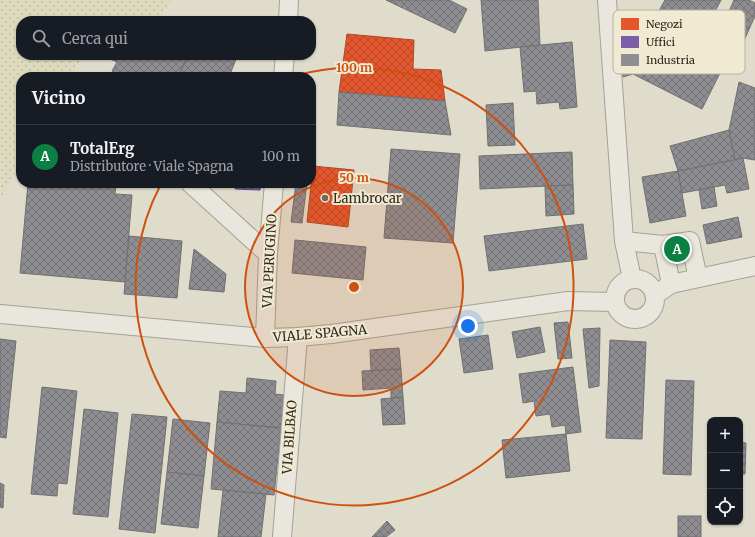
<!DOCTYPE html>
<html lang="it">
<meta charset="utf-8">
<style>
:root{--surface:#171b24;--page:#242831;--text:#f1f3f6;--muted:#9ea1a6;--line:#363941;--accent:#0b8043}
body{margin:0;font-family:Merriweather,serif;background:var(--page);color:var(--text)}
.controls{position:absolute;right:12px;bottom:12px;display:grid;overflow:hidden;border-radius:8px;box-shadow:0 1px 3px #0004}
.controls button{width:36px;height:36px;display:grid;place-items:center;padding:0;border:0;border-bottom:1px solid var(--line);background:var(--surface);color:var(--text);font:20px sans-serif}
.you{position:absolute;left:468px;top:326px;width:14px;height:14px;margin:-10px;border:3px solid #fff;border-radius:50%;background:#1a73e8;box-shadow:0 0 0 6px #1a73e833}
.badge{display:grid;place-items:center;width:26px;height:26px;border-radius:50%;background:var(--accent);color:#fff;font-size:13px;font-weight:700}
.pin{position:absolute;translate:-50% -50%;border:2px solid #fff;box-shadow:0 1px 4px #0006}
.list{margin:0;padding:0;list-style:none}
h2{display:flex;justify-content:space-between;align-items:center;height:52px;margin:0;padding:0 16px;font-size:17px}
h2 small{font-size:13px;font-weight:400;color:var(--muted)}
.list li{display:grid;grid-template-columns:26px 1fr auto;gap:12px;align-items:center;box-sizing:border-box;height:64px;padding:0 16px;border-top:1px solid var(--line)}
.list b{display:block;font-size:15px;white-space:nowrap}
.list p{margin:0;font-size:13px;white-space:nowrap;color:var(--muted)}
.list em{font-size:13px;font-style:normal;color:var(--muted)}
.icon{flex:none;width:22px;height:22px;fill:none;stroke:currentColor;stroke-width:2;stroke-linecap:round;stroke-linejoin:round}
.map{position:relative;flex:none;width:755px;height:537px;overflow:hidden}
.search{position:absolute;background:var(--surface);box-shadow:0 1px 3px #0004;left:16px;top:16px;width:300px;height:44px;display:flex;align-items:center;gap:10px;box-sizing:border-box;padding:0 14px;border-radius:16px;color:var(--muted);font-size:15px}
.panel{position:absolute;background:var(--surface);box-shadow:0 1px 3px #0004;left:16px;top:72px;width:300px;height:116px;border-radius:16px}
.map>svg:first-child{display:block}
</style>
<div class="map">
<svg width="755" height="537" viewBox="0 0 755 537">
<defs>
<pattern id="farmland-dots" width="8" height="8" patternUnits="userSpaceOnUse"><rect width="8" height="8" fill="#dedabe"/><path d="M2 2h.1M6 6h.1" fill="none" stroke="#bfbba3" stroke-width="1.8" stroke-linecap="round"/></pattern>
<pattern id="shops-cross-hatch" width="8" height="8" patternUnits="userSpaceOnUse"><rect width="8" height="8" fill="#e4572e"/><path d="M0 0l8 8M0 8l8-8" fill="none" stroke="#b94827"/></pattern>
<pattern id="offices-cross-hatch" width="8" height="8" patternUnits="userSpaceOnUse"><rect width="8" height="8" fill="#7b5ea7"/><path d="M0 0l8 8M0 8l8-8" fill="none" stroke="#604a80"/></pattern>
<pattern id="industry-cross-hatch" width="8" height="8" patternUnits="userSpaceOnUse"><rect width="8" height="8" fill="#8d8d92"/><path d="M0 0l8 8M0 8l8-8" fill="none" stroke="#747377"/></pattern>
</defs>
<rect width="100%" height="100%" fill="#e0dccc"/>
<path fill="url(#farmland-dots)" d="M0,0H171L158,21H121L110,15L106,21H21V55H84L70,77H21V161L1,197Z"/>
<g fill="url(#shops-cross-hatch)" stroke="#af492a">
<path d="M347,34L414,40L413,69L441,70L445,101L339,92Z"/>
<path d="M313,166L354,170L348,227L307,222Z"/>
<path d="M684,241L686,256L671,258L669,243Z"/>
</g>
<path fill="url(#offices-cross-hatch)" stroke="#654e7e" d="M235,183H261L260,190L235,189Z"/>
<g fill="url(#industry-cross-hatch)" stroke="#726f70">
<path d="M386,0H449L467,9L455,33Z"/>
<path d="M481,0H538L540,45L485,51Z"/>
<path d="M665,0H721L699,43L654,20Z"/>
<path d="M734,0H749L755,3V16L738,54L715,44Z"/>
<path d="M651,38L720,73L702,109L633,74Z"/>
<path d="M572,42L577,107L560,109L559,102L537,104L536,91L524,92L520,47Z"/>
<path d="M637,47L644,50L633,74L623,77L622,50Z"/>
<path d="M101,55H188L178,77H125L112,71L117,62Z"/>
<path d="M188,55H227L236,59L229,77H178Z"/>
<path d="M739,82L755,88V160L743,158L735,160L729,130Z"/>
<path d="M339,92L445,101L451,135L337,125Z"/>
<path d="M513,103L515,145L488,146L486,105Z"/>
<path d="M729,130L735,160L678,171L670,146Z"/>
<path d="M391,149L460,154L453,243L384,238Z"/>
<path d="M572,152L573,185L480,189L479,156Z"/>
<path d="M743,158L749,189L727,193L725,185L682,193L678,171Z"/>
<path d="M678,171L686,216L650,223L642,177Z"/>
<path d="M28,183H116L115,194L132,195L125,282L20,273Z"/>
<path d="M296,183H307L302,223L291,222Z"/>
<path d="M573,185L574,214L546,216L545,186Z"/>
<path d="M714,187L717,206L702,209L699,190Z"/>
<path d="M738,217L742,237L707,244L703,225Z"/>
<path d="M583,224L587,259L489,271L484,236Z"/>
<path d="M129,236L182,241L177,298L124,294Z"/>
<path d="M295,240L366,247L363,280L292,273Z"/>
<path d="M194,249L226,274L224,292L189,289Z"/>
<path d="M568,322L572,358L558,359L554,323Z"/>
<path d="M540,327L545,352L517,358L512,332Z"/>
<path d="M600,328L599,386L589,388L583,329Z"/>
<path d="M488,335L493,369L464,373L459,339Z"/>
<path d="M0,339L16,341L6,438L0,437Z"/>
<path d="M610,340L646,342L642,439L606,438Z"/>
<path d="M399,348L401,369L371,371L370,350Z"/>
<path d="M573,367L581,432L566,434L565,425L552,427L550,414L536,416L534,401L523,403L519,374Z"/>
<path d="M401,369L403,397L391,398V388L363,390L362,371Z"/>
<path d="M247,378L276,381L275,394L284,395L281,428L217,422L220,391L246,393Z"/>
<path d="M666,380L694,381L691,475L663,474Z"/>
<path d="M42,387L77,391L67,484L58,483L57,496L31,494Z"/>
<path d="M403,397L405,424L383,425L381,399Z"/>
<path d="M84,409L118,413L108,517L73,514Z"/>
<path d="M132,414L167,417L155,533L119,529Z"/>
<path d="M173,419L210,423L204,476L167,472Z"/>
<path d="M217,422L281,428L274,495L211,489Z"/>
<path d="M566,434L570,471L506,478L502,440Z"/>
<path d="M740,442L746,443L745,474H740Z"/>
<path d="M167,472L204,476L198,528L161,524Z"/>
<path d="M0,483L4,485L3,508L0,507Z"/>
<path d="M223,490L266,494L261,537H218Z"/>
<rect x="678" y="516" width="23" height="21"/>
<path d="M387,521L395,530L386,537H372Z"/>
</g>
<g fill="none" stroke-linecap="round" stroke-linejoin="round">
<defs>
<g id="minor">
<path d="M607,0L624,241L632,279"/>
<path d="M288,21L289,0"/>
<path d="M283,77L285,55"/>
<path d="M190,183L268,254"/>
<path d="M624,241L663,245L690,241L698,278"/>
<path d="M663,245L671,284"/>
<circle cx="635" cy="299" r="20"/>
<path d="M655,295L671,284L755,266"/>
<path d="M0,314L265,338L298,337L331,334L568,301L615,302"/>
<path d="M265,338L268,254L274,183"/>
<path d="M282,537L298,337"/>
</g>
</defs>
<use href="#minor" stroke="#a5a195" stroke-width="20"/>
<use href="#minor" stroke="#e8e6dd" stroke-width="18"/>
</g>
<circle cx="354" cy="287" r="109" fill="#cd520f" fill-opacity=".12"/>
<g fill="none" stroke="#cd520f" stroke-width="2">
<circle cx="354" cy="287" r="109"/>
<path d="M294 76A219 219 0 1 1 161 184"/>
</g>
<circle fill="#6f685c" stroke="#f0ead3" stroke-width="1.5" cx="325" cy="198" r="4"/>
<g text-anchor="middle" stroke-width="4" stroke-linejoin="round" paint-order="stroke">
<g font-size="13" fill="#32291f" stroke="#f0ead3" text-anchor="start">
<text x="333" y="203">Lambrocar</text>
</g>
<g font-size="13" fill="#32291f" stroke="#f0ead3">
<text transform="translate(269 261) rotate(-87)" y="5">VIA PERUGINO</text>
<text transform="translate(320 333) rotate(-5)" y="5">VIALE SPAGNA</text>
<text transform="translate(289 437) rotate(-86)" y="5">VIA BILBAO</text>
</g>
</g>
<rect x="613" y="10" width="132" height="64" rx="6" fill="#f0ead3" stroke="#b7b09d" stroke-width="1"/>
<rect x="621" y="18" width="18" height="12" fill="#e4572e"/>
<rect x="621" y="36" width="18" height="12" fill="#7b5ea7"/>
<rect x="621" y="54" width="18" height="12" fill="#8d8d92"/>
<g font-size="11" fill="#32291f">
<text x="646" y="28">Negozi</text>
<text x="646" y="46">Uffici</text>
<text x="646" y="64">Industria</text>
</g>
<circle cx="354" cy="287" r="6" fill="#cd520f" stroke="#f0ead3" stroke-width="2"/>
<g font-size="12" text-anchor="middle" font-weight="bold" fill="#cd520f" stroke="#f0ead3" stroke-width="4" stroke-linejoin="round" paint-order="stroke">
<text x="354" y="72">100 m</text>
<text x="354" y="182">50 m</text>
</g>
</svg>
<div class="controls">
<button>+</button>
<button>−</button>
<button><svg class="icon" aria-label="locate" viewBox="0 0 24 24"><circle cx="12" cy="12" r="6"/><path d="M12 2v4M12 18v4M2 12h4M18 12h4"/></svg></button>
</div>
<div class="you"></div>
<div class="pin badge" style="left:677px;top:249px">A</div>
<div class="search"><svg class="icon" aria-label="search" viewBox="0 0 24 24"><circle cx="10" cy="10" r="6"/><path d="M15 15l6 6"/></svg>Cerca qui</div>
<section class="panel">
<h2>Vicino<small></small></h2>
<ul class="list">
<li><span class="badge">A</span><div><b>TotalErg</b><p>Distributore · Viale Spagna</p></div><em>100 m</em></li>
</ul>
</section>
</div>
